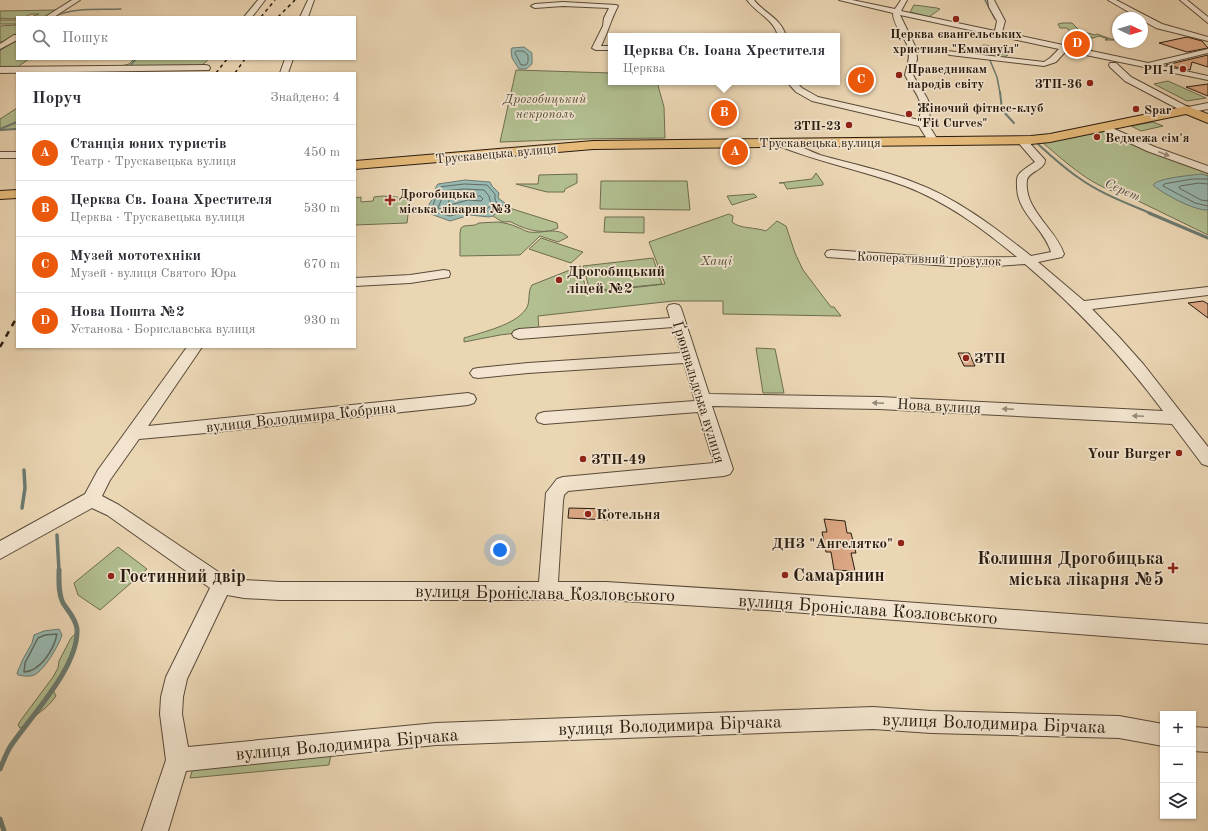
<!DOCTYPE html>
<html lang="uk">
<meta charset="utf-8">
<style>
:root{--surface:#fff;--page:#f2f2f3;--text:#2b2b33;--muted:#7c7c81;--line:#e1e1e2;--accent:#ea580c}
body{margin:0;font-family:"Old Standard TT",serif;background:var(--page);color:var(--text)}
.controls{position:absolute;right:12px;bottom:12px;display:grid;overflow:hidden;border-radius:0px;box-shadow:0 1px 3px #0004}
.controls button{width:36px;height:36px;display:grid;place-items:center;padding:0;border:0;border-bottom:1px solid var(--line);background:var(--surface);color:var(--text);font:20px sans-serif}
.compass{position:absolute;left:1112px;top:12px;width:36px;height:36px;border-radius:50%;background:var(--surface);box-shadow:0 1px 3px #0004;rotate:94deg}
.you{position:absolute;left:500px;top:550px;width:14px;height:14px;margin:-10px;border:3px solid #fff;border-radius:50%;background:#1a73e8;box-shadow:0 0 0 6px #1a73e833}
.badge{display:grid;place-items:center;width:26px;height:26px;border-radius:50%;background:var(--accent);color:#fff;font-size:13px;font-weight:700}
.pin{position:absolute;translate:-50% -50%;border:2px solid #fff;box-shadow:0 1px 4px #0006}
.popup{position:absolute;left:608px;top:33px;width:232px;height:52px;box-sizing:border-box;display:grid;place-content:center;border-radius:0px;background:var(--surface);filter:drop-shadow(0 1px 3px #0005);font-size:13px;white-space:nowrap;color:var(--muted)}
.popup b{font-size:15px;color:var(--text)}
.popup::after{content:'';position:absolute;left:50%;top:100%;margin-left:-8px;border:8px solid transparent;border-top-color:var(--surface)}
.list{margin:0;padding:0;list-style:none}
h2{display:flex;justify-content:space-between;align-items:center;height:52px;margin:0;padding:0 16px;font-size:17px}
h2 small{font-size:13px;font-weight:400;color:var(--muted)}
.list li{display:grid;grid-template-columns:26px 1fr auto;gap:12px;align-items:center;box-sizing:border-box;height:56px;padding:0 16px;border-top:1px solid var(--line)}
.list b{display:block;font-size:15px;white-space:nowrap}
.list p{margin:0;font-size:13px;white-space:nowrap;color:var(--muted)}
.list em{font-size:13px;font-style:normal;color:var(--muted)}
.icon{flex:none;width:22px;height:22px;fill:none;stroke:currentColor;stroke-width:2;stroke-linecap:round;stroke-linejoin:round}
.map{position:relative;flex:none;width:1208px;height:831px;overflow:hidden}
.search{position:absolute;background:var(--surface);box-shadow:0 1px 3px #0004;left:16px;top:16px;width:340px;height:44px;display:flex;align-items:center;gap:10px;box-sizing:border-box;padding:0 14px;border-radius:0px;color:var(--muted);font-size:15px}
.panel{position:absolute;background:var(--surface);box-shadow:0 1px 3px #0004;left:16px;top:72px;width:340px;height:276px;border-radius:0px}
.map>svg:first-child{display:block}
</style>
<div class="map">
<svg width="1208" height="831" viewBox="0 0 1208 831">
<rect width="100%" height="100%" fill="#ebd6b4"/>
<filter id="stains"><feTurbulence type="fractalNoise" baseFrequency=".005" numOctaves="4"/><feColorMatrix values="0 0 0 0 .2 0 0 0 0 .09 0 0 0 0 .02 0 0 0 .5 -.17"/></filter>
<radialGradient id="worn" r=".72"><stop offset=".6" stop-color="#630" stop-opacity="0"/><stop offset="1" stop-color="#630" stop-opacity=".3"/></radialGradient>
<g fill="#b2bf91" stroke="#6d6d50">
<path d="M914,5L937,8L940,9L929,17L910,12Z"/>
<path d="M56,10L45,17H31L39,14H31L25,17L10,19L1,18V20H17V24H0V11Z"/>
<path d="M1062,23H1072L1080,31L1095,35L1097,34L1114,40H1105L1108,39L1099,36L1093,38L1084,37L1083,35L1071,33L1067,28H1060L1058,24Z"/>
<path d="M17,25V35L6,41L0,42V26Z"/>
<path d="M17,40V59H29L16,68H0V50Z"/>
<path d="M984,45L992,46L1003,52L1002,54L1008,55L1002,58L978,55L979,46Z"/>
<path d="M134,59H209L201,66H121L129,64Z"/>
<path d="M516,70L611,73V82H657L664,107L665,138L583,139L500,142Z"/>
<path d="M1168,81L1206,98L1187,101L1154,84Z"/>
<path d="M17,108V129L0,130V119Z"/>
<path d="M1153,122L1163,126L1141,131L1131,126Z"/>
<path d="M1105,131L1208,172V235L1126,195C1093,188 1068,164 1043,143Z"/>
<path d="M816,173L823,183V185L787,189L784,183H779L812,179Z"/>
<path d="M577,174V183L565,189L564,192H547L516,184H538L539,175Z"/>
<path d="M601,181H687L690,210L600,209Z"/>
<path d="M754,194L757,197L732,205L727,196Z"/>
<path d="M382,196L410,198L407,223L355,225V198L361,197V202L373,201L374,197Z"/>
<path d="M503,206L557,223L558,228C543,235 527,230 513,223C511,221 507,222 504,222C499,221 497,218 493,216Z"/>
<path d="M729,214L733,216L732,222C740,229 755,227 766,231L777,221L786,226L795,253L803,270L831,307H834L841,316L723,314V301H673L538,316L539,330L500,335L464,342V338C483,332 515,325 526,309C531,302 527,292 532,285L580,266L587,293L665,284L649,242Z"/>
<path d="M605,217H644V233L604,232Z"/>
<path d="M498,222C504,223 511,224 517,227C521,228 524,231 529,232C543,234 557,226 568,237L558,242L540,236L520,255L460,256V233L461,228L464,226L475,225L479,223Z"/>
<path d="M541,238L583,252L571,263L529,249Z"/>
<path d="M653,258L662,284L590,291L583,266Z"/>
<path d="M756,348L775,349L784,393H763Z"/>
<path d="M118,547L147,569L100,610L78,595L74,583Z"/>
<path d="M77,632L74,650L53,690L56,696C50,705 41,712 32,718C27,722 27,726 20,728L18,725L21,720L53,677L58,668L59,661L71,638Z"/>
<path d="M332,749L329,765L190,778L194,765Z"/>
</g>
<g fill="#98b9b1" stroke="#6b7a70">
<path d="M524,47L532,53V64L526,69H519L512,58L511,50L512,48Z"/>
<path d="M1202,174L1208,176V210C1195,211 1163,194 1153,185C1157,178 1193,175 1202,174Z"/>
<path d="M465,180L490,182L492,186L499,193L498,198L505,203L493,216L489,217L470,215L450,221L428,213C427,203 432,202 435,194C436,189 435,187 438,184Z"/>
<path d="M59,629L62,635C59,645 44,671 34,675C29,677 24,676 18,675L17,673L23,659L32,643L34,635L44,631Z"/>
</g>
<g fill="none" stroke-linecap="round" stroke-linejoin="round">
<g stroke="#606a60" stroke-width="1">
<path d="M517,51H523L528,55V62L526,65H521L515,53Z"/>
<path d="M1208,179H1192L1164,184L1163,186L1195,203L1208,206"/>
<path d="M465,184L487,185L495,194V199L498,206L491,212L469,211L450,216L432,211L434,202L441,187Z"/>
<path d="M1208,184L1199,183L1180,186L1179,188L1201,200L1208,201"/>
<path d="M465,189L484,190L489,196L491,205L488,208L469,206L450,211L438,208L445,191Z"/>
<path d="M456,196H480L483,199L481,201L468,200L450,205L448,204L450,197Z"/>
</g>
<path stroke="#606a60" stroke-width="1.5" d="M57,634C54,649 41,671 24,672L25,663L38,638L45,635Z"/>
<g stroke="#6b7a70" stroke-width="1.5">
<path d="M985,0L995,19"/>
<path d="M53,17C74,7 98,10 121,9"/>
<path d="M0,50L14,41"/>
<path d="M989,58L997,77L1000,93"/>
<path d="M126,66H130L136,59"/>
</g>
<g stroke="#6b7a70" stroke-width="2">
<path d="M1000,92L1002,110L1014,123"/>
<path d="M0,129L17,122"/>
<path d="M0,130L17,129"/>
<path d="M1038,144C1051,156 1064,168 1079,178C1101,194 1127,203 1152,214"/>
</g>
<path stroke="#6b7a70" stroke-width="3" d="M1149,213L1208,238"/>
<g stroke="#6b7a70" stroke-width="3.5">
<path d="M22,508L25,488L24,470"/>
<path d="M57,535L59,571"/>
</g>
<g stroke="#6b7a70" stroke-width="5">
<path d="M0,769C3,762 6,754 10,747C30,717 79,667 77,629C76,619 68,611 63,603C58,593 59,581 59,570"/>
<path d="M0,819L4,831"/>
</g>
</g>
<g fill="#dda885" stroke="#281b0f">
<path d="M1187,37L1202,41L1208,48L1187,52L1159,43Z"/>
<path d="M1208,55V67L1192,62L1190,70L1166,65Z"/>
<path d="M1208,84V96L1186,87Z"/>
<path d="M718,107L728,108L735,121H720L716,112Z"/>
<path d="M1203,301L1208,304V318L1188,303Z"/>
<path d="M958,353H969L975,366H964Z"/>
<path d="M569,508L608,509V520L568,518Z"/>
<path d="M824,519L845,521L847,533H851L856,553H851L855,571L834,570L831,552H826L822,532H827Z"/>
</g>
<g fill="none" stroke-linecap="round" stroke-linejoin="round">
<defs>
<g id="minor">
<path d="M72,0H80L54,17H45Z"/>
<path d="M258,0H265L252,17H244Z"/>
<path d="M308,0H314L308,17H300Z"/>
<path d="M747,0H754C764,13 781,18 786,36H778C774,19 756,13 747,0Z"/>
<path d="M839,0H852L895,9L901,0H907L901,11L995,31L997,21L989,7L988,0H994L1005,21L1002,32L1148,63L1208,49V53L1158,65L1208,76V80L1066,51L1056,62L1044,66L950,55L946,53L947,51L1044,62L1050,58L1059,49L900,15L916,48L917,59L913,75C924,97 934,97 928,124L939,142L934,145L930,144L919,126L812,101L796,92L787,82H796L802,88L818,97L919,120C925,98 914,93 905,75C907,66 911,56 908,47C904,36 893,25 893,13Z"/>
<path d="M1108,0H1116L1162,24L1208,37V41L1156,28L1142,20V18H1139Z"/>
<path d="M1180,0H1187L1208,17V23Z"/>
<path d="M563,2L616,5L618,6C611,19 608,32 601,46H611V50H596L592,48L603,26L604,18L609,8L563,6L535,8L531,6L535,4Z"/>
<path d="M14,35H17V40L0,49V44Z"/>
<path d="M285,59H293L288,73H280Z"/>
<path d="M1110,63H1116L1131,77L1188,107L1208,103V109L1187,113L1184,112L1125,81L1110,67L1109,65Z"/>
<path d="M206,65L209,66L210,68L209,70L0,73V67Z"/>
<path d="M1103,124L1155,147L1208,166V173L1147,151L1100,129L1098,127Z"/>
<path d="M1022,138L1026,139L1045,160C1045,170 1029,171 1027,180C1023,209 1056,229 1064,254L1062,257L1038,262L1084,301L1208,287V295L1092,309L1119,337L1144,365L1208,447V466L1202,464L1172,424L879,409L712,406L733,469L730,474L724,476L568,491L564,495L563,501L558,582H606L766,592L1208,624V644L766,610L606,600H280L244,598L227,595L187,679L183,697L182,714L188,747L436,723L873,707L931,711L1119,716L1163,724V746L1119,738L931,733L873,729L436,745L186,771L168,831H142L166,760L160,714L161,697L166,677L210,588L107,515L92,508L0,559V541L85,494L98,470L187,347H202L148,426L468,393L474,395L476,399L474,403L468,405L206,433L139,439L110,480L102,496L119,505L226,577L244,580L280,582H539L546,493L557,479L563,477L714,463L698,412L544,424L538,422L536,418L538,414L544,412L695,401L684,363L528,373L478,378L473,377L470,373L473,369L478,368L528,363L681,353L673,327L519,339L514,337L512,334L514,331L519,329L670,318L667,308L669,305L674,304L679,305L681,308L709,394L879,397L1163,411C1122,356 1078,309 1025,264L996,266H949L827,257L825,254L827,251L831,250L949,258L1017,257C983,229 947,202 905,186C862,170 817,162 774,144L773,142L774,140C784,138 809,151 820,155C851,164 883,170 913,182C957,198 994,227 1031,256L1051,252C1044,228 1018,214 1017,188C1017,182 1016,177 1020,173C1024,169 1030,165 1035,162L1017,141Z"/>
<rect x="0" y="152" width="17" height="6"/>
<path d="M444,270L449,271L450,274L449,277L410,283L355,286V278L410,275Z"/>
<path d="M1193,727L1208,728V752L1193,751Z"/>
</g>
<g id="major">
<path d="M1187,106L1208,114V123L1186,114L1050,142L1031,144L593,149L355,169V161L593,141L1031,136L1050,134Z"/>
<path d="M17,190V198L0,199V191Z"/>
</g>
</defs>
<use href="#minor" stroke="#594a38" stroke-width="2"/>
<use href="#major" stroke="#281b0f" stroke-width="2"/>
<use href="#minor" fill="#f2e4ce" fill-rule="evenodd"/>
<use href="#major" fill="#e6bb7a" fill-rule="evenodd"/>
<g stroke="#281b0f" stroke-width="1.5" stroke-dasharray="3.5 3.5" stroke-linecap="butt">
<path d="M261,17L275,0"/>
<path d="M278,17L295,0"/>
<path d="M216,73L227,59"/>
<path d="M235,73L245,59"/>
</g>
<path stroke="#281b0f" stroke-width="2.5" stroke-dasharray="6 6" stroke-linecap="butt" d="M0,347L17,317"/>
</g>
<defs><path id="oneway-solid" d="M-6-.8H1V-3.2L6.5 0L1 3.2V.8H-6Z"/></defs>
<g fill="#978a78">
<use href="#oneway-solid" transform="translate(1164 154) rotate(21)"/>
<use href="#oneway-solid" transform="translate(878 403) rotate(-178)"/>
<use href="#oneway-solid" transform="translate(1008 409) rotate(-177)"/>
<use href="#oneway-solid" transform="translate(1138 416) rotate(-177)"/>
</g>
<g fill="#8f2418" stroke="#f2e4ce" stroke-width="1.5">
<circle cx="956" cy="19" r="4"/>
<circle cx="1183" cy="69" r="4"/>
<circle cx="899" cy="75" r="4"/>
<circle cx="1090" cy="83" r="4"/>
<circle cx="1136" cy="109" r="4"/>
<circle cx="909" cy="114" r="4"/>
<circle cx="849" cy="125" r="4"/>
<circle cx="1097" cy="137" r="4"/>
<path d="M388 194h4v4h4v4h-4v4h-4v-4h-4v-4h4z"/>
<circle cx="559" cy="280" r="4"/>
<circle cx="966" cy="358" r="4"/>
<circle cx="1179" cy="453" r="4"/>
<circle cx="583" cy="459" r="4"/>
<circle cx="588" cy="514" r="4"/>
<circle cx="901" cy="543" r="4"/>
<path d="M1171 562h4v4h4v4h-4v4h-4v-4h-4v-4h4z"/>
<circle cx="785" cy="575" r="4"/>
<circle cx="111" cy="576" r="4"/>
</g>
<g text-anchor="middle" stroke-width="3.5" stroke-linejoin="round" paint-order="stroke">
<g font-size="13" font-weight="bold" fill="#281b0f" stroke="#f2e4ce" text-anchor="start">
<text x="956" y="38" text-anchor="middle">Церква євангельських<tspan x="956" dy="15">християн "Еммануїл"</tspan></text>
<text x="907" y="73">Праведникам<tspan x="907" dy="15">народів світу</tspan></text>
<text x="1175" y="74" text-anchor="end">РП-1</text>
<text x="1082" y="88" text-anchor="end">ЗТП-36</text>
<text x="917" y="112">Жіночий фітнес-клуб<tspan x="917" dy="15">"Fit Curves"</tspan></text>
<text x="1144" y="114">Spar</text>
<text x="841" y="130" text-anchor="end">ЗТП-23</text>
<text x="1105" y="142">Ведмежа сім'я</text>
<text x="399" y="198">Дрогобицька<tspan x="399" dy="15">міська лікарня №3</tspan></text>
</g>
<g font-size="13" font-style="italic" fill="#514c36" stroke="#f2e4ce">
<text x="545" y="103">Дрогобицький<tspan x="545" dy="15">некрополь</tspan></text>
<text x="716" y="265">Хащі</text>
</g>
<g font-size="13" fill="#281b0f" stroke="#f2e4ce">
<text x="820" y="147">Трускавецька вулиця</text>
<text transform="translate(496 153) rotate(-5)" y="5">Трускавецька вулиця</text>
<text transform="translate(929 258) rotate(2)" y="5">Кооперативний провулок</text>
</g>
<g font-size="13" font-style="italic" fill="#4a4a40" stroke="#f2e4ce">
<text transform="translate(1123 189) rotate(24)" y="5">Серет</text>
</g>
<g font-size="15" font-weight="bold" fill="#281b0f" stroke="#f2e4ce" text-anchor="start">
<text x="567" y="276">Дрогобицький<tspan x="567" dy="17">ліцей №2</tspan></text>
<text x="974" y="363">ЗТП</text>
<text x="1171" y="458" text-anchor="end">Your Burger</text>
<text x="591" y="464">ЗТП-49</text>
<text x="596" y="519">Котельня</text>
<text x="893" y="548" text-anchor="end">ДНЗ "Ангелятко"</text>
</g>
<g font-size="15" fill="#281b0f" stroke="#f2e4ce">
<text transform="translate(699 392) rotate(73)" y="5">Ґрюнвальдська вулиця</text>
<text transform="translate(939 406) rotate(3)" y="5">Нова вулиця</text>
<text transform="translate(301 417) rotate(-6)" y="5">вулиця Володимира Кобрина</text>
</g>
<g font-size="18" font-weight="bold" fill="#281b0f" stroke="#f2e4ce" text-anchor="start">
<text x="1164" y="564" text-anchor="end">Колишня Дрогобицька<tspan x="1164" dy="21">міська лікарня №5</tspan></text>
<text x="793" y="581">Самарянин</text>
<text x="119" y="582">Гостинний двір</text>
</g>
<g font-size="18" fill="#281b0f" stroke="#f2e4ce">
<text transform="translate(545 593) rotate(1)" y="6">вулиця Броніслава Козловського</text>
<text transform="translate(868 609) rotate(4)" y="6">вулиця Броніслава Козловського</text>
<text transform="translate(994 723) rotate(2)" y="6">вулиця Володимира Бірчака</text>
<text transform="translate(670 725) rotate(-2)" y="6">вулиця Володимира Бірчака</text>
<text transform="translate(347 744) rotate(-5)" y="6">вулиця Володимира Бірчака</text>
</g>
</g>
<rect width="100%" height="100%" filter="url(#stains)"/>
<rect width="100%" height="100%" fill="url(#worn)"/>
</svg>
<div class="controls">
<button>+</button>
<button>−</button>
<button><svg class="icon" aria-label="layers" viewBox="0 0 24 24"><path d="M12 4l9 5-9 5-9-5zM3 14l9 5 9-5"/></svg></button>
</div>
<svg class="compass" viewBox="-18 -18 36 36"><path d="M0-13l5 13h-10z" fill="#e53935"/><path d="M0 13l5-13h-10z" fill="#7c7c81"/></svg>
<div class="you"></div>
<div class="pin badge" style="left:735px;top:152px">A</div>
<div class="pin badge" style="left:724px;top:113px">B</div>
<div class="popup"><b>Церква Св. Іоана Хрестителя</b>Церква</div>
<div class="pin badge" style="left:861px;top:80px">C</div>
<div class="pin badge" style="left:1077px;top:44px">D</div>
<div class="search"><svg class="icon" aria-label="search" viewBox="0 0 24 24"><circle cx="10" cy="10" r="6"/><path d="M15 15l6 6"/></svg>Пошук</div>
<section class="panel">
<h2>Поруч<small>Знайдено: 4</small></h2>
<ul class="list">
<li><span class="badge">A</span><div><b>Станція юних туристів</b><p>Театр · Трускавецька вулиця</p></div><em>450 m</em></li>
<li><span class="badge">B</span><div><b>Церква Св. Іоана Хрестителя</b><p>Церква · Трускавецька вулиця</p></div><em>530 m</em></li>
<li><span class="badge">C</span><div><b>Музей мототехніки</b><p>Музей · вулиця Святого Юра</p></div><em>670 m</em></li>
<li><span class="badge">D</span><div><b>Нова Пошта №2</b><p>Установа · Бориславська вулиця</p></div><em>930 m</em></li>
</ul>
</section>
</div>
